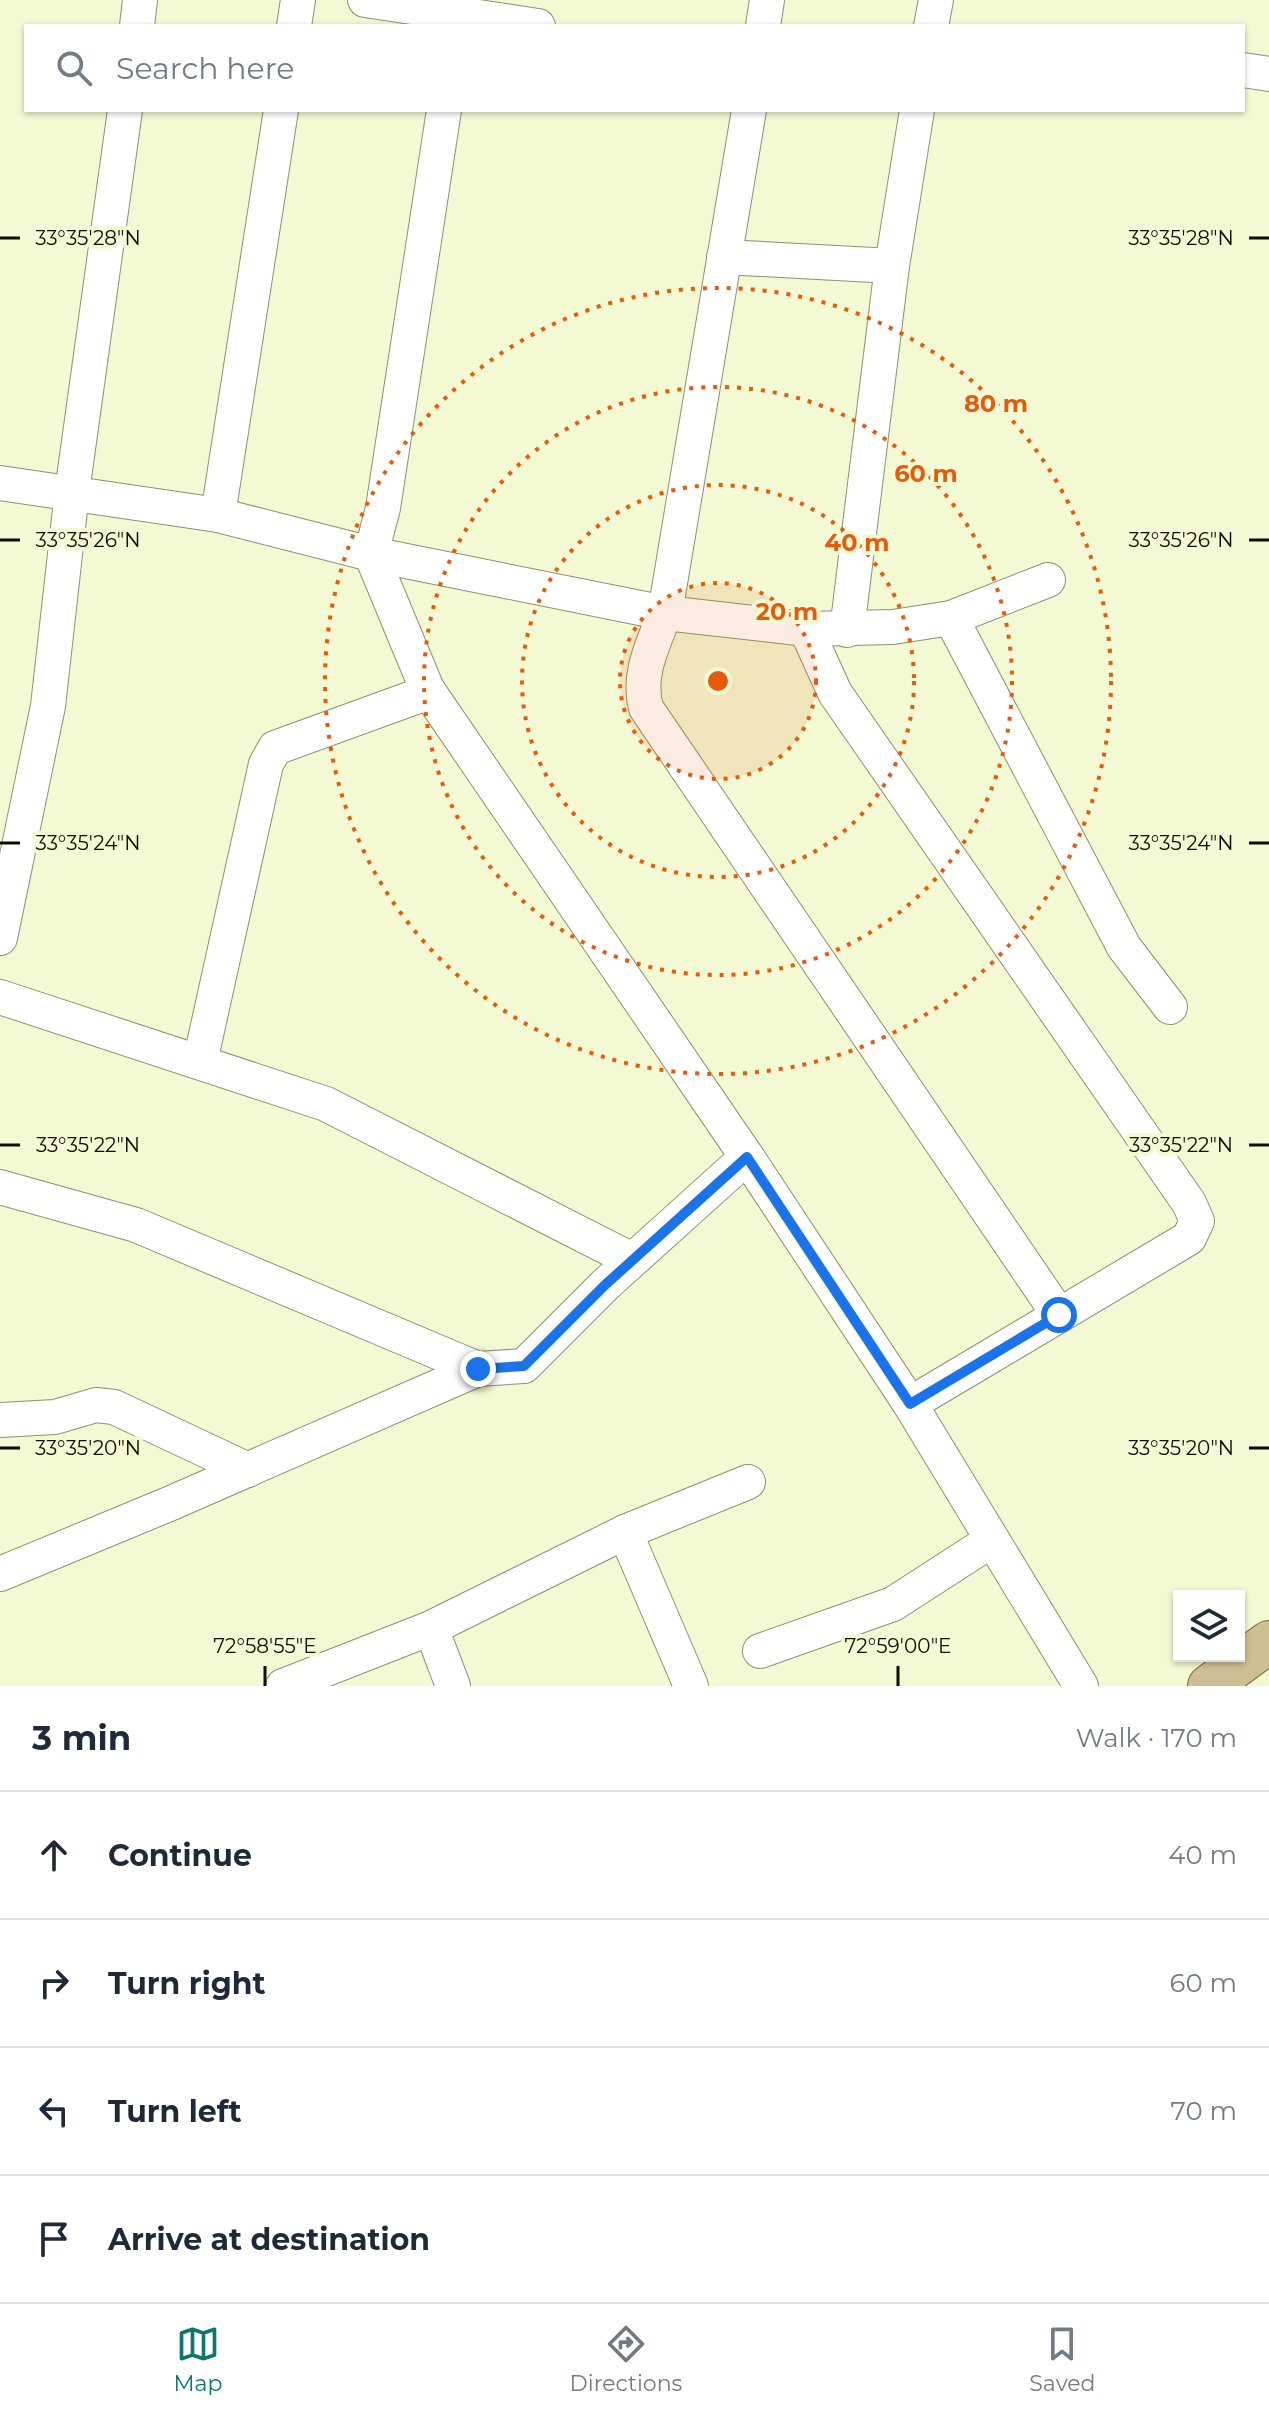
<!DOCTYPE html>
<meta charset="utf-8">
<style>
:root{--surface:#fff;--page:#f6f6f7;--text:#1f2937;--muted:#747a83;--line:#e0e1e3;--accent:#0f766e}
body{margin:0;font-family:Montserrat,sans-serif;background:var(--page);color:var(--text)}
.controls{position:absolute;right:24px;bottom:24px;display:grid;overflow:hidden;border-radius:0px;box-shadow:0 2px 6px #0004}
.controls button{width:72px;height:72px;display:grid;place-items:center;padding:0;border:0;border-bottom:2px solid var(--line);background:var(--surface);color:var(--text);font:40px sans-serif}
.stop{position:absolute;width:24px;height:24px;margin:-18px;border:6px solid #1a73e8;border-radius:50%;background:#fff}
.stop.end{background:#1a73e8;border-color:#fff;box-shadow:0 2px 8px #0008}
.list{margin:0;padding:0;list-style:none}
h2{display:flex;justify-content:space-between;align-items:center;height:104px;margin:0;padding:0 32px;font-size:34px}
h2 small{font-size:26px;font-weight:400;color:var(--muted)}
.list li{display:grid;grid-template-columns:52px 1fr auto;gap:24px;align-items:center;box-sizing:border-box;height:128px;padding:0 32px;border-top:2px solid var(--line)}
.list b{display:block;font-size:30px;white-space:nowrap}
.list em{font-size:26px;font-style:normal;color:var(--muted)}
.icon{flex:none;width:44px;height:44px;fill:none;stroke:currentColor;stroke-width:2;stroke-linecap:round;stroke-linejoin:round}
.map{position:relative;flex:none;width:1269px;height:1686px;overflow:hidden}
.search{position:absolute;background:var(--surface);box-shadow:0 2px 6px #0004;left:24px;right:24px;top:24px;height:88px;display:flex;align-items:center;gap:20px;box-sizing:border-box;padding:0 28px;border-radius:0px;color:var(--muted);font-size:30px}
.sheet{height:616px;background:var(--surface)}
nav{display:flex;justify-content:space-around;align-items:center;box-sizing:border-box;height:112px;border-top:2px solid var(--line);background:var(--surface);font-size:22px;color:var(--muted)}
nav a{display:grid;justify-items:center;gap:4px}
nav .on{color:var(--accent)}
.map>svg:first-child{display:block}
</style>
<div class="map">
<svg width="1269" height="1686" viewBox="0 0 1269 1686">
<rect width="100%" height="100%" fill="#f2f9d3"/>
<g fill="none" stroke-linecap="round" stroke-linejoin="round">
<defs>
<g id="minor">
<path d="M365,0L538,26"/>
<path d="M137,26L140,0"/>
<path d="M294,26L298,0"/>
<path d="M763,26L767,0"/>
<path d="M931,26L936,0"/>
<path d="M1243,70L1269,74"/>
<path d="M444,110L383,508L371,554L427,689L747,1157L910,1404L1081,1686"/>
<path d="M749,110L665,613C653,645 637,674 646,708L1059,1315"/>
<path d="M724,257L892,266"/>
<path d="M0,483L218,515L371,554L665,613L806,629L893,627L951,618L1048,580"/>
<path d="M218,515L281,110"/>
<path d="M951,618L1124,947L1170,1007"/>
<path d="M806,629L835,693L1189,1203L1197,1221L1189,1238L910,1404"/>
<path d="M847,630L892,266L917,110"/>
<path d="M0,938L48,706L72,492L125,110"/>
<path d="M0,997L326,1104L632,1260"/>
<path d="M200,1062L266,764L275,748L429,692"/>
<path d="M0,1187L136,1225L478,1369"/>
<path d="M0,1420L55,1417L96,1405L114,1407L248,1470"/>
<path d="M625,1532L691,1686"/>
<path d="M0,1574L169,1504L478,1369L524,1366L605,1285L747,1157"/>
<path d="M431,1628L453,1686"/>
<path d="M760,1651L893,1604L992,1540"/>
<path d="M283,1686L431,1628L625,1532L748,1482"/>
</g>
<path id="major" d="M1209,1686L1269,1642"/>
</defs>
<use href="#minor" stroke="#8b916f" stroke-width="36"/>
<use href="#major" stroke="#756432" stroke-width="44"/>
<use href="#minor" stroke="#fff" stroke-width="34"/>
<use href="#major" stroke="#cebe94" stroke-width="42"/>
</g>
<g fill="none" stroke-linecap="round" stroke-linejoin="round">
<path stroke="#1a73e8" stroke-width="10" d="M478,1369L524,1366L605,1285L747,1157L910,1404L1059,1315"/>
</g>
<path fill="none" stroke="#0c0e03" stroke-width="3" d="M0,238H20M1249,238H1269M0,540H20M1249,540H1269M0,843H20M1249,843H1269M0,1145H20M1249,1145H1269M0,1448H20M1249,1448H1269M265,1666V1686M898,1666V1686"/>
<circle cx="718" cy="681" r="98" fill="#e8590c" fill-opacity=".12"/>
<g fill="none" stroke="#e8590c" stroke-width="4" stroke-dasharray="4 8">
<circle cx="718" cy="681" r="98"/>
<circle cx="718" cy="681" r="196"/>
<circle cx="718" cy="681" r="294"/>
<circle cx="718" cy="681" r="393"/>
</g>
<g font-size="20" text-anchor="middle" fill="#0c0e03" stroke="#f2f9d3" stroke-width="8" stroke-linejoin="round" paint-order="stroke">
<text x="88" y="245">33°35'28"N</text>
<text x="1181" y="245">33°35'28"N</text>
<text x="88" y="547">33°35'26"N</text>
<text x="1181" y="547">33°35'26"N</text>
<text x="88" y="850">33°35'24"N</text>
<text x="1181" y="850">33°35'24"N</text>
<text x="88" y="1152">33°35'22"N</text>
<text x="1181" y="1152">33°35'22"N</text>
<text x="88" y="1455">33°35'20"N</text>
<text x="1181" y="1455">33°35'20"N</text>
<text x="265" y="1653">72°58'55"E</text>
<text x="898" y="1653">72°59'00"E</text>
</g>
<circle cx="718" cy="681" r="12" fill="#e8590c" stroke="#f2f9d3" stroke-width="4"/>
<g font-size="24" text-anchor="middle" font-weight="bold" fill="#e8590c" stroke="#f2f9d3" stroke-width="8" stroke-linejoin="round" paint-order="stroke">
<text x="996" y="412">80 m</text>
<text x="926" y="482">60 m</text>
<text x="857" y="551">40 m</text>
<text x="787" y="620">20 m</text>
</g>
</svg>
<div class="controls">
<button><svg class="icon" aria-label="layers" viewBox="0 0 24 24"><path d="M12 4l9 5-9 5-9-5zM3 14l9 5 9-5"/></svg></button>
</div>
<div class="stop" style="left:1059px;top:1315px"></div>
<div class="stop end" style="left:478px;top:1369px"></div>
<div class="search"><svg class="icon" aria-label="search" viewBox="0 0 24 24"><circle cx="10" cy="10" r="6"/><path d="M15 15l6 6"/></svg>Search here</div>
</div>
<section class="sheet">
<h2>3 min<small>Walk · 170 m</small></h2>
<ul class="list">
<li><svg class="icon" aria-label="ahead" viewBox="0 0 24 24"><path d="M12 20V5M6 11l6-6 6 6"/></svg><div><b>Continue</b></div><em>40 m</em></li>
<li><svg class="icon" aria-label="right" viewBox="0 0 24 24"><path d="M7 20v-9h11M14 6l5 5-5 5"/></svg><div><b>Turn right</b></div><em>60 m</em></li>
<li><svg class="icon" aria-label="left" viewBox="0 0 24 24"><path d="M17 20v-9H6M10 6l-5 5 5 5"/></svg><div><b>Turn left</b></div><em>70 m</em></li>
<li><svg class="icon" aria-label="arrive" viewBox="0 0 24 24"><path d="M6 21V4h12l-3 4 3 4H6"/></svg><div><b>Arrive at destination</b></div></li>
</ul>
</section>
<nav>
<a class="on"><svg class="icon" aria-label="map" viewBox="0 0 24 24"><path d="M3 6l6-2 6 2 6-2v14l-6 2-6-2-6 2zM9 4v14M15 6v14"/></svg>Map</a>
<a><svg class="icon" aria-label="directions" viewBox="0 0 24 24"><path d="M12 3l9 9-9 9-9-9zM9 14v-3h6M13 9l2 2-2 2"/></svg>Directions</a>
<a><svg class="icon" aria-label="saved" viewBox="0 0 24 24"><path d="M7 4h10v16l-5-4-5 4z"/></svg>Saved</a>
</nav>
